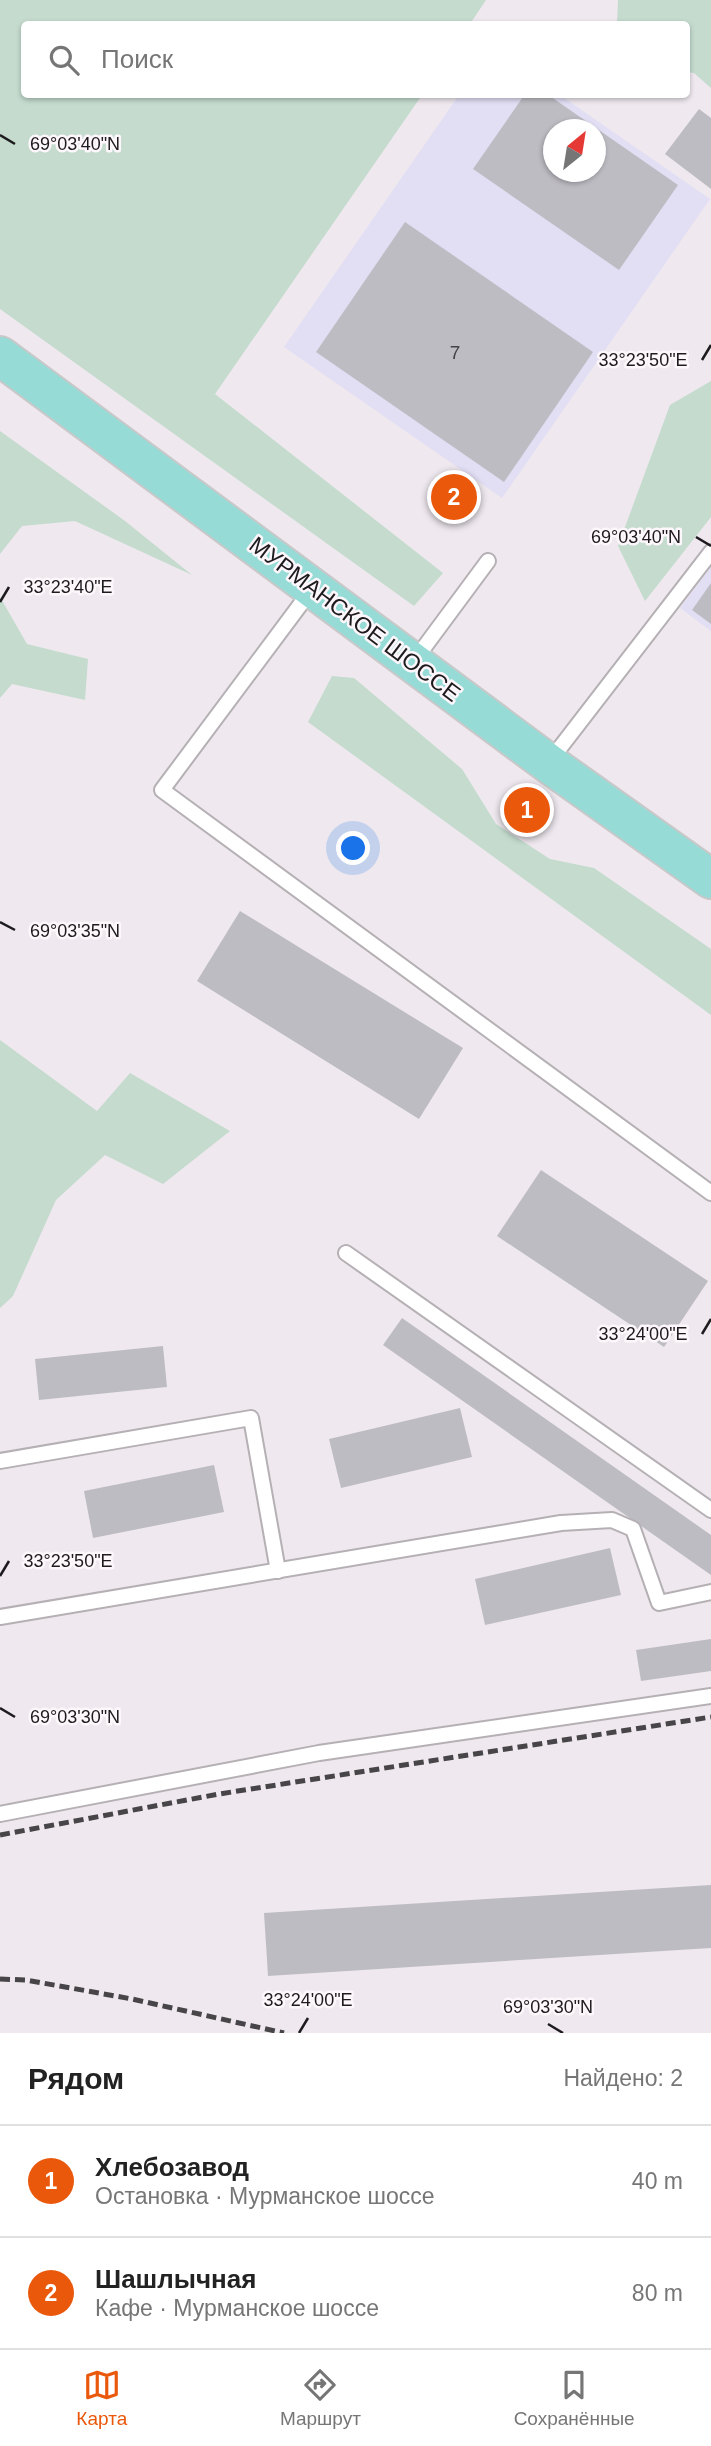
<!DOCTYPE html>
<html lang="ru">
<meta charset="utf-8">
<style>
:root{--surface:#fff;--page:#f2f2f2;--text:#222;--muted:#767676;--line:#e0e0e0;--accent:#ea580c}
body{margin:0;font-family:Arial,sans-serif;background:var(--page);color:var(--text)}
.compass{position:absolute;left:543px;top:119px;width:63px;height:63px;border-radius:50%;background:var(--surface);box-shadow:0 2px 5px #0004;rotate:30deg}
.you{position:absolute;left:354px;top:849px;width:24px;height:24px;margin:-18px;border:5px solid #fff;border-radius:50%;background:#1a73e8;box-shadow:0 0 0 10px #1a73e833}
.badge{display:grid;place-items:center;width:46px;height:46px;border-radius:50%;background:var(--accent);color:#fff;font-size:23px;font-weight:700}
.pin{position:absolute;translate:-50% -50%;border:4px solid #fff;box-shadow:0 2px 7px #0006}
.list{margin:0;padding:0;list-style:none}
h2{display:flex;justify-content:space-between;align-items:center;height:91px;margin:0;padding:0 28px;font-size:30px}
h2 small{font-size:23px;font-weight:400;color:var(--muted)}
.list li{display:grid;grid-template-columns:46px 1fr auto;gap:21px;align-items:center;box-sizing:border-box;height:112px;padding:0 28px;border-top:2px solid var(--line)}
.list b{display:block;font-size:26px;white-space:nowrap}
.list p{margin:0;font-size:23px;white-space:nowrap;color:var(--muted)}
.list em{font-size:23px;font-style:normal;color:var(--muted)}
.icon{flex:none;width:38px;height:38px;fill:none;stroke:currentColor;stroke-width:2;stroke-linecap:round;stroke-linejoin:round}
.map{position:relative;flex:none;width:711px;height:2033px;overflow:hidden}
.search{position:absolute;background:var(--surface);box-shadow:0 2px 5px #0004;left:21px;right:21px;top:21px;height:77px;display:flex;align-items:center;gap:18px;box-sizing:border-box;padding:0 24px;border-radius:7px;color:var(--muted);font-size:26px}
.sheet{height:315px;background:var(--surface)}
nav{display:flex;justify-content:space-around;align-items:center;box-sizing:border-box;height:98px;border-top:2px solid var(--line);background:var(--surface);font-size:19px;color:var(--muted)}
nav a{display:grid;justify-items:center;gap:4px}
nav .on{color:var(--accent)}
.map>svg:first-child{display:block}
</style>
<div class="map">
<svg width="711" height="2033" viewBox="0 0 711 2033">
<rect width="100%" height="100%" fill="#efe9ef"/>
<g fill="#e2def4" fill-rule="evenodd">
<path d="M459,95H560L710,199L502,498L284,347ZM554,130H596V172H554Z"/>
<path d="M711,567V631L680,608Z"/>
</g>
<g fill="#c4dbce">
<path d="M0,0H486L470,24H24V94L422,95L215,394L443,573L414,606L0,309Z"/>
<path d="M618,0H711V88L694,73L687,72L686,24H617Z"/>
<path d="M711,381V517L645,601L618,546L670,405Z"/>
<path d="M0,431L125,521L192,575L75,521L22,526L0,554Z"/>
<path d="M0,597L27,644L88,659L85,700L12,684L0,698Z"/>
<path d="M332,676L354,678L462,769L496,824L550,859L594,868L711,949V1015L308,722Z"/>
<path d="M0,1040L97,1111L130,1073L230,1131L163,1184L105,1155L56,1200L13,1296L0,1308Z"/>
</g>
<g fill="#bebcc3" fill-rule="evenodd">
<path d="M525,94H547L678,185L619,270L473,169ZM554,130H596V172H554Z"/>
<path d="M699,109L711,118V189L665,154Z"/>
<path d="M405,222L593,352L504,482L316,352Z"/>
<path d="M711,583V624L692,610Z"/>
<path d="M240,911L463,1048L419,1119L197,981Z"/>
<path d="M541,1170L708,1281L664,1347L497,1236Z"/>
<path d="M402,1318L711,1535V1575L383,1345Z"/>
<path d="M163,1346L167,1387L39,1400L35,1359Z"/>
<path d="M460,1408L472,1457L341,1488L329,1439Z"/>
<path d="M214,1465L224,1512L93,1538L84,1491Z"/>
<path d="M610,1548L621,1595L485,1625L475,1579Z"/>
<path d="M711,1639V1671L641,1681L636,1650Z"/>
<path d="M711,1885V1948L268,1976L264,1913Z"/>
</g>
<g fill="none" stroke-linecap="round" stroke-linejoin="round">
<defs>
<g id="service">
<path d="M312,589L162,790L711,1193"/>
<path d="M414,661L488,561"/>
<path d="M549,762L711,552"/>
<path d="M346,1253L711,1510"/>
<path d="M0,1461L251,1418L278,1571"/>
<path d="M0,1617L561,1523L612,1520L633,1529L659,1603L711,1592"/>
<path d="M0,1814L319,1753L711,1696"/>
</g>
<path id="primary" d="M0,356L548,763L711,879"/>
</defs>
<use href="#service" stroke="#b5b0b4" stroke-width="18"/>
<use href="#primary" stroke="#c9c8c9" stroke-width="42"/>
<use href="#service" stroke="#fff" stroke-width="14"/>
<use href="#primary" stroke="#97dbd7" stroke-width="38"/>
<g stroke="#474547" stroke-width="5" stroke-dasharray="10 5" stroke-linecap="butt">
<path d="M0,1835L219,1794L711,1717"/>
<path d="M0,1979L26,1980L132,1999L284,2033"/>
</g>
</g>
<path fill="none" stroke="#1d1b1d" stroke-width="2.5" d="M0,135L15,144M702,360L711,345M696,537L711,546M0,602L9,587M0,922L15,930M702,1334L711,1319M0,1576L9,1561M0,1708L15,1717M548,2024L563,2033M299,2033L308,2018"/>
<g text-anchor="middle" stroke-width="5" stroke-linejoin="round" paint-order="stroke">
<g font-size="19" fill="#454346">
<text x="455" y="359">7</text>
</g>
<g font-size="23" fill="#1d1b1d" stroke="#fdf7fc">
<text transform="translate(355 619) rotate(37)" y="8">МУРМАНСКОЕ ШОССЕ</text>
</g>
</g>
<g font-size="18" text-anchor="middle" fill="#1d1b1d" stroke="#fdf7fc" stroke-width="5" stroke-linejoin="round" paint-order="stroke">
<text x="75" y="150">69°03'40"N</text>
<text x="643" y="366">33°23'50"E</text>
<text x="636" y="543">69°03'40"N</text>
<text x="68" y="593">33°23'40"E</text>
<text x="75" y="937">69°03'35"N</text>
<text x="643" y="1340">33°24'00"E</text>
<text x="68" y="1567">33°23'50"E</text>
<text x="75" y="1723">69°03'30"N</text>
<text x="308" y="2006">33°24'00"E</text>
<text x="548" y="2013">69°03'30"N</text>
</g>
</svg>
<svg class="compass" viewBox="-18 -18 36 36"><path d="M0-13l5 13h-10z" fill="#e53935"/><path d="M0 13l5-13h-10z" fill="#767676"/></svg>
<div class="you"></div>
<div class="pin badge" style="left:527px;top:810px">1</div>
<div class="pin badge" style="left:454px;top:497px">2</div>
<div class="search"><svg class="icon" aria-label="search" viewBox="0 0 24 24"><circle cx="10" cy="10" r="6"/><path d="M15 15l6 6"/></svg>Поиск</div>
</div>
<section class="sheet">
<h2>Рядом<small>Найдено: 2</small></h2>
<ul class="list">
<li><span class="badge">1</span><div><b>Хлебозавод</b><p>Остановка · Мурманское шоссе</p></div><em>40 m</em></li>
<li><span class="badge">2</span><div><b>Шашлычная</b><p>Кафе · Мурманское шоссе</p></div><em>80 m</em></li>
</ul>
</section>
<nav>
<a class="on"><svg class="icon" aria-label="map" viewBox="0 0 24 24"><path d="M3 6l6-2 6 2 6-2v14l-6 2-6-2-6 2zM9 4v14M15 6v14"/></svg>Карта</a>
<a><svg class="icon" aria-label="directions" viewBox="0 0 24 24"><path d="M12 3l9 9-9 9-9-9zM9 14v-3h6M13 9l2 2-2 2"/></svg>Маршрут</a>
<a><svg class="icon" aria-label="saved" viewBox="0 0 24 24"><path d="M7 4h10v16l-5-4-5 4z"/></svg>Сохранённые</a>
</nav>
